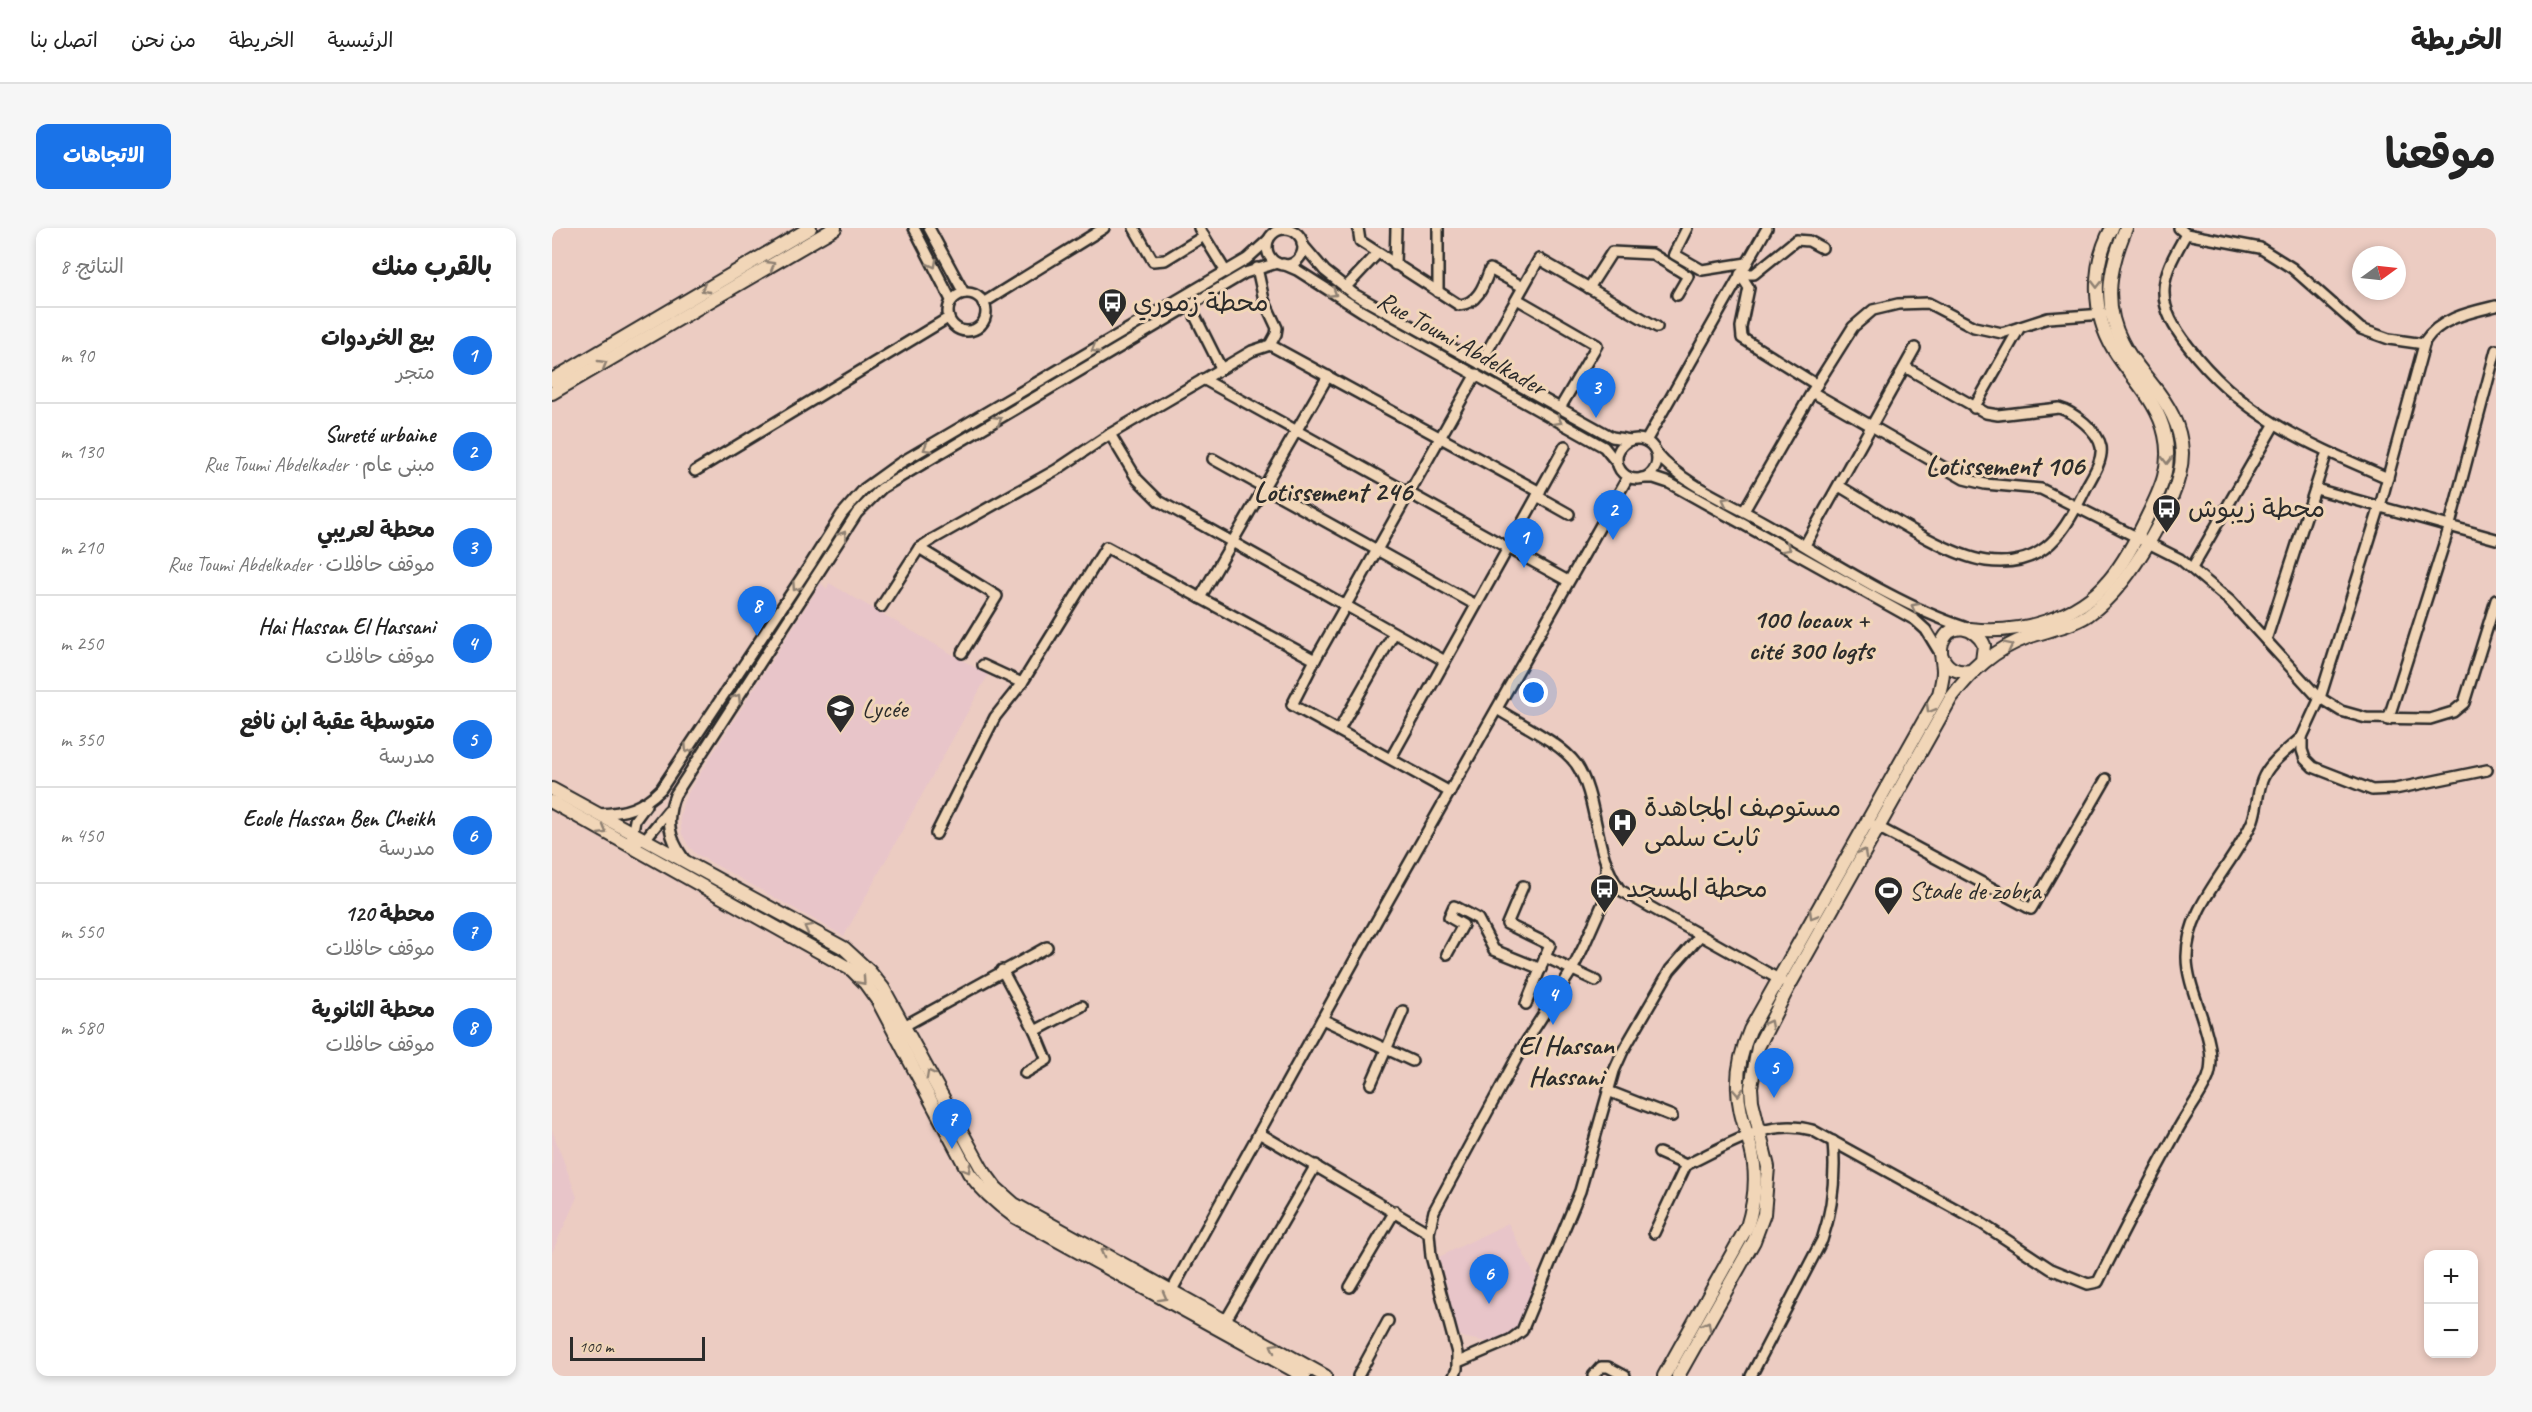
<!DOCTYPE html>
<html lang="ar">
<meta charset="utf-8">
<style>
:root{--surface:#fff;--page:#f6f6f6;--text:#222;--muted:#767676;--line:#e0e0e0;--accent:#1a73e8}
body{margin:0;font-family:Caveat,"Playpen Sans Arabic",sans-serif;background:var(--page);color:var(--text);direction:rtl}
.controls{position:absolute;right:18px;bottom:18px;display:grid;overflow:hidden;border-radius:12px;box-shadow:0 3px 9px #0003}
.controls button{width:54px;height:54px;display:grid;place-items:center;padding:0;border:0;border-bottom:2px solid var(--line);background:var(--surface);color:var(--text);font:30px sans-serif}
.compass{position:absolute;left:1800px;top:18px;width:54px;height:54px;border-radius:50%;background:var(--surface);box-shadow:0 3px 9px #0003;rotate:75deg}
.scale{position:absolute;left:18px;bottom:15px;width:135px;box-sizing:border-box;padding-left:6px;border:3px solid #2b2b2b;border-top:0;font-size:16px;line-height:21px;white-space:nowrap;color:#2b2b2b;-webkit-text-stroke:4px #f1d6b8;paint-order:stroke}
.you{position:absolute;left:982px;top:465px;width:21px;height:21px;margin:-15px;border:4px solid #fff;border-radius:50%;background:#1a73e8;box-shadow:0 0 0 9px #1a73e833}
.badge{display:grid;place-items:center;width:39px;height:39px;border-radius:50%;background:var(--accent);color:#fff;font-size:20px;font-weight:700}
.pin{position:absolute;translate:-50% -50px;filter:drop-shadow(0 2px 3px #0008)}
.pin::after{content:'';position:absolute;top:32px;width:21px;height:18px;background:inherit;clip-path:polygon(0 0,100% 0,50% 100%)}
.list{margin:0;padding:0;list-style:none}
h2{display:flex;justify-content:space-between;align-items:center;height:78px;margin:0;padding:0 24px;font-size:26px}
h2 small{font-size:20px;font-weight:400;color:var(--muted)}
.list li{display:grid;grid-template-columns:39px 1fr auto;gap:18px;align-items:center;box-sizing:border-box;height:96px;padding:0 24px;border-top:2px solid var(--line)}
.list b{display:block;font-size:22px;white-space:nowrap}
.list p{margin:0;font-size:20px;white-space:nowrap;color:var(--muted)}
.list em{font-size:20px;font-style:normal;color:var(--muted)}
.map{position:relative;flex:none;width:1944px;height:1148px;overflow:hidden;direction:ltr;border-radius:12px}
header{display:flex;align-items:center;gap:36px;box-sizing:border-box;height:84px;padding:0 30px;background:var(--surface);border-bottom:2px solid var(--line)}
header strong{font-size:28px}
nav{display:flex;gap:33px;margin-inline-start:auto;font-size:21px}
.intro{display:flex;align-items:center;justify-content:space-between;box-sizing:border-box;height:144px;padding:0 36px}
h1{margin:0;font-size:42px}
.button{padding:15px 27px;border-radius:12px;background:var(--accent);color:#fff;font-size:21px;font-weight:700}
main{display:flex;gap:36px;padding:0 36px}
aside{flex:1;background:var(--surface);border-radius:12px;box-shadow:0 3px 9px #0003}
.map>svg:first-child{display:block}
</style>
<header>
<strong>الخريطة</strong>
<nav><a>الرئيسية</a><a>الخريطة</a><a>من نحن</a><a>اتصل بنا</a></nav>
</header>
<div class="intro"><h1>موقعنا</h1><a class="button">الاتجاهات</a></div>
<main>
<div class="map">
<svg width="1944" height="1148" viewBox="0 0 1944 1148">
<rect width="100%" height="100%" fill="#ecccc2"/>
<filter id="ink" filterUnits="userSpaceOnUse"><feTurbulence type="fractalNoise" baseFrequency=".0167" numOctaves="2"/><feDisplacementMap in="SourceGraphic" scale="12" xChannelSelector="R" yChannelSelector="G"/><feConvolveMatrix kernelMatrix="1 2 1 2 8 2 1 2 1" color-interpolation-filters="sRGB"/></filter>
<g filter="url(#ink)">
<g fill="#e8c5c9">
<path d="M269,355L275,361L277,355L436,447L292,708L144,626L136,617L130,606L128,589L131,575L137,563Z"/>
<path d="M0,902L25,969L0,1025Z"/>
<path d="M956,995L985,1052L966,1101L963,1105L941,1115L910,1109L907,1106L887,1029Z"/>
</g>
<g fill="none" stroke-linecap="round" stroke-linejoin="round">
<defs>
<g id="street">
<path d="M362,0L399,72"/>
<path d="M377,0L412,65"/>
<path d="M582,0L601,33L613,32L652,8"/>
<path d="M647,0L674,44"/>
<path d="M806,0L808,13L907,77C926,76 932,57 938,41L971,59"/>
<path d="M886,0V64"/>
<path d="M1135,0L1122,26L1150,42L1195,35"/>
<path d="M1627,0L1634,6L1708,20L1740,40L1809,101L1837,111L1872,116"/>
<circle cx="733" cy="19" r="18"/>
<path d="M1634,6C1625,23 1613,41 1612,61C1611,83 1623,101 1636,118C1690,189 1757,216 1836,250"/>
<path d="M750,16L773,43L802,66L1060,209L1078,212"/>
<path d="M731,36L745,42L811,84L1052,219L1065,235"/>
<path d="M843,37L844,0"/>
<path d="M705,40L712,72L725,100L724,106L718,117"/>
<path d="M793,60L825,26"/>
<path d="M1037,60L1060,24L1100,26L1136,48L1125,67"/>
<circle cx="415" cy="84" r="19"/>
<path d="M965,71L1045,117L1008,180"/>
<path d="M431,75L552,0"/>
<path d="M643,88L669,140"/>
<path d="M928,136L987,31L1105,99"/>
<path d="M651,151L1016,353"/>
<path d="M1265,157L1190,110L1189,99L1197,60L1188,46H1202L1244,12L1257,13L1270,20"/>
<path d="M1260,164L1412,251L1433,256L1489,261L1628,331L1678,373L1765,468L1789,483L1814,490L1878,491L1901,484L1912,475L1944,372"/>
<path d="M1422,180L1468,99"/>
<path d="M558,206L585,251L607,273L893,433"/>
<circle cx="1085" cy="231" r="20"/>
<path d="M1094,213L1215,0"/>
<path d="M1105,226C1130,256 1178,275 1213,295C1275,330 1345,377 1412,399"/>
<path d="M661,231L924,377"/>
<path d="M143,243L396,90"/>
<path d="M1090,250H1102L1117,255L1363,392L1374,402L1388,425"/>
<path d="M1287,258C1325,280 1392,327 1434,333C1493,341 1513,303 1535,258C1541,247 1551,232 1549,219C1546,203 1522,184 1507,180L1446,187L1434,185L1353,139"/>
<path d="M1764,261L1944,311"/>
<path d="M985,268L1017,286"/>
<path d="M1192,283L1260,164L1301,99L1321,82L1346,76L1376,75L1422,99L1450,105L1496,90L1552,86"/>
<path d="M1253,317L1363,120"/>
<path d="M367,320L445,368L410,425"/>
<path d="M1640,340L1722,197"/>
<path d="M648,370L776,148"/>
<path d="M329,379L367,320L381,311L504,242L558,206L700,123L718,117L988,264"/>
<path d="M1714,412L1775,224"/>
<path d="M763,432L924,146"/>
<path d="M431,437L470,455L554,319L763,432L740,477L898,564"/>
<path d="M945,481C968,496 1008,514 1024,536C1047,570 1041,626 1068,662L1230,753"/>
<path d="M1836,492L1897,300L1944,122"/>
<path d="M787,502L842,405"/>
<path d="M839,530L1013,218"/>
<path d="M1935,542L1843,561L1820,562L1761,539L1753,531L1750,522V509L1768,470L1828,278L1873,113C1888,90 1919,84 1944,78"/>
<path d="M94,577L83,592L78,618L94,610L116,583"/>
<path d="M47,586C73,585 90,580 109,561L258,337L290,286L312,261L348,235L695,31L716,12"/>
<path d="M1322,597L1479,681L1554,551"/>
<path d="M384,606L443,489L470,455"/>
<path d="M132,631C117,610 113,592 123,567L305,285L330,260L357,244L693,45L725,35"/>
<path d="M971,658L955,696L998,717L974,776"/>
<path d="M895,726L911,697L897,689L902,678L926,691L942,722L989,741"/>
<path d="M993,729L1044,753"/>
<path d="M450,742L483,803L495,832L473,845"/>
<path d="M770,791L860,833"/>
<path d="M352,798L495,719"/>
<path d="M483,803L530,778"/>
<path d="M819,856L851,783"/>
<path d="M1056,863L1120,888"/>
<path d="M707,905L877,1005"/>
<path d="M1134,937C1173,919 1215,889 1260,902L1429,995L1499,1041L1536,1056L1546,1054C1571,1004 1597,954 1624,905C1633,887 1648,869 1656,850C1669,816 1635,766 1635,730C1634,678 1682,638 1701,592C1706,578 1705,561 1712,548C1720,532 1738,520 1750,509"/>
<path d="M1102,1005L1134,937L1107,925"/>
<path d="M798,1059L843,983"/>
<path d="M620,1062L812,715L1076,249"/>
<path d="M674,1092L764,937"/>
<path d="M906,1134L958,1112L970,1103L1028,963L1062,843L1071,823L1118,742L1148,708"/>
<path d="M806,1148L836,1093"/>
<path d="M902,1148L905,1141V1125L879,1028L877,1005L882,983L970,820L1020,742L1031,720L1054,668V634"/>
<path d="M1041,1148L1049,1139H1056L1073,1148"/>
<path d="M1199,1148L1270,1012C1281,980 1284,948 1281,913"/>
</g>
<g id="secondary">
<path d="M0,152L258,0"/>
<path d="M0,165L283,0"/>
<path d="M1418,401C1466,407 1526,391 1558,351C1573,333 1585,310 1595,289C1609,261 1620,238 1613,207C1606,173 1579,150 1562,122C1540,86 1539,37 1560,0"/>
<path d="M0,561L292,720L318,744L331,760L430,941L444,960L462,976L773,1148"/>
<path d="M0,574L300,742L313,755L326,773L417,945C430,963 445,976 463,989L752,1148"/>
<path d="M1112,1148L1195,999C1203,973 1206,947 1199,921C1194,901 1186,882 1186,861C1185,841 1190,821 1198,802L1387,466C1389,458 1391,451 1391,443C1391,433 1387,424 1390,415C1398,392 1424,399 1432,417L1430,433L1419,443C1404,445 1394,440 1389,426"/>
<path d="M1126,1148L1202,1013L1212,986L1216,939L1200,873L1199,859L1206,819L1237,758L1399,470C1420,442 1443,421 1476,409C1496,402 1519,398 1536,387C1562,369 1581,341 1597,314C1612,288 1630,255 1630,225C1629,197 1616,176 1599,155C1589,142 1577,129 1570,114C1550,76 1558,37 1574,0"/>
</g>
</defs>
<use href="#street" stroke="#2b2b2b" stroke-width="14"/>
<use href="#secondary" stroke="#2b2b2b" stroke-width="16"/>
<use href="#street" stroke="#f1d6b8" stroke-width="9"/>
<use href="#secondary" stroke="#f1d6b8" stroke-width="12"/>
</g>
<defs><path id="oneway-chevron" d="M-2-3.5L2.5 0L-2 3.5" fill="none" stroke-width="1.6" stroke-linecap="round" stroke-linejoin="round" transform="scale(1.5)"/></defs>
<g stroke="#8e8072">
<use href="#oneway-chevron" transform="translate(381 36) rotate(62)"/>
<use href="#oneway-chevron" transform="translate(219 37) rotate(-30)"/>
<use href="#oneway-chevron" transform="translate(1545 56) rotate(91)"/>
<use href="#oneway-chevron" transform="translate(153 61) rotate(150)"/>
<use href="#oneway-chevron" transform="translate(781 65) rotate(32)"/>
<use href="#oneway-chevron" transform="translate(543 121) rotate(150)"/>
<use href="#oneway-chevron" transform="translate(51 136) rotate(-30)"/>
<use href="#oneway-chevron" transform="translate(446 192) rotate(-30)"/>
<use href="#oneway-chevron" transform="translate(1006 193) rotate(30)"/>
<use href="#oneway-chevron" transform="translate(375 220) rotate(150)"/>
<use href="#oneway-chevron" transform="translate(1615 232) rotate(91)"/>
<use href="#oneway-chevron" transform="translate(1174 273) rotate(-151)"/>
<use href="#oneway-chevron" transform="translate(291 307) rotate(-57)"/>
<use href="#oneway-chevron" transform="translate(1235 320) rotate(29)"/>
<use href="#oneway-chevron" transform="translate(244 359) rotate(124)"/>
<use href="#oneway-chevron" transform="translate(1363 379) rotate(-152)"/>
<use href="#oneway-chevron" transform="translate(1457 418) rotate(-26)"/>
<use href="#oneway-chevron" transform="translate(185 470) rotate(-57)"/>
<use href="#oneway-chevron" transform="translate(1378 481) rotate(120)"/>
<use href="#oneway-chevron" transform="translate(136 521) rotate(124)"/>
<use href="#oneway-chevron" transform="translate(51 603) rotate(30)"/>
<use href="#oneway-chevron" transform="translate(1311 625) rotate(-61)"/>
<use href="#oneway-chevron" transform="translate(1261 687) rotate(120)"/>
<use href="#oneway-chevron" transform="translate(256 700) rotate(-151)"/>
<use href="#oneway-chevron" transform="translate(310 753) rotate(48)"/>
<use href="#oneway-chevron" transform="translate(1217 796) rotate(-62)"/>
<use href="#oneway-chevron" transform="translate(378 846) rotate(-119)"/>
<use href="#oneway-chevron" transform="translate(1186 864) rotate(87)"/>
<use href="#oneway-chevron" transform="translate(415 941) rotate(60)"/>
<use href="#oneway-chevron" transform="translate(552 1024) rotate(-152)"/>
<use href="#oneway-chevron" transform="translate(611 1069) rotate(29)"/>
<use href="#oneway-chevron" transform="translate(1155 1097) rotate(-61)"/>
<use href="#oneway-chevron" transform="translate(722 1119) rotate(-151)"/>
</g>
</g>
<defs>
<symbol id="bus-pin" viewBox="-11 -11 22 30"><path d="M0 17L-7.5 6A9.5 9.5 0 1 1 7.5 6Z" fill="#2b2b2b" stroke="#f1d6b8"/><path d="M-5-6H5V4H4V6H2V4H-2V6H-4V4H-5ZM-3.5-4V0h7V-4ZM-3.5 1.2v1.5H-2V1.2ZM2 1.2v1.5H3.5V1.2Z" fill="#fff"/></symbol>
<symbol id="school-pin" viewBox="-11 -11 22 30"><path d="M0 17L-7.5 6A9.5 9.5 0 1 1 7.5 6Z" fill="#2b2b2b" stroke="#f1d6b8"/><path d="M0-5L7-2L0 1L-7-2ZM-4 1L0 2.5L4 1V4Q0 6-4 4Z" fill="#fff"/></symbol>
<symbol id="hospital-pin" viewBox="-11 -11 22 30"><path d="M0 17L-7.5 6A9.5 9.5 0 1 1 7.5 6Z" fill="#2b2b2b" stroke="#f1d6b8"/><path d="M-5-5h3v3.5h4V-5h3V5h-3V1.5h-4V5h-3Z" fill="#fff"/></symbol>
<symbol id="stadium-pin" viewBox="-11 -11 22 30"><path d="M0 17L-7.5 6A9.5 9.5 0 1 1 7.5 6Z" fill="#2b2b2b" stroke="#f1d6b8"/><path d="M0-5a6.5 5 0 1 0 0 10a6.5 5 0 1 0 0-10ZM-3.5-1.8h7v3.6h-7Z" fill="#fff"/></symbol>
</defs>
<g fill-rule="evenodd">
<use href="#bus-pin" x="544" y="58" width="33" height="45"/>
<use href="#bus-pin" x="1598" y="264" width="33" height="45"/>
<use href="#school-pin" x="272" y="464" width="33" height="45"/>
<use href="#hospital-pin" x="1054" y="578" width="33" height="45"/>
<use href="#bus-pin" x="1036" y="644" width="33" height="45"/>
<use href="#stadium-pin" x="1320" y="646" width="33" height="45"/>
</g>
<g text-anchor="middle" stroke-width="6" stroke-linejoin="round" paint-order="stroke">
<g font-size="26" fill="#2b2b2b" stroke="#f1d6b8" text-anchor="start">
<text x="581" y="83">محطة زموري</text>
<text x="1636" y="289">محطة زيبوش</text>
<text x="310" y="489">Lycée</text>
<text x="1092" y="588">مستوصف المجاهدة<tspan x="1092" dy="30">ثابت سلمى</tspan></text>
<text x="1074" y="669">محطة المسجد</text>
<text x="1357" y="671">Stade de zobra</text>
</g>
<g font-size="26" fill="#2b2b2b" stroke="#f1d6b8">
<text transform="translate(910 115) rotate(29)" y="9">Rue Toumi Abdelkader</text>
</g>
<g font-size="27" font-weight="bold" fill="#2b2b2b" stroke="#f1d6b8">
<text x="1259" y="400">100 locaux +<tspan x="1259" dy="31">cité 300 logts</tspan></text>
<text x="1014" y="826">El Hassan<tspan x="1014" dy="31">Hassani</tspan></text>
</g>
<g font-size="28" font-weight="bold" fill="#2b2b2b" stroke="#f1d6b8">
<text x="1453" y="247">Lotissement 106</text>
<text x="781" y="273">Lotissement 246</text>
</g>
</g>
</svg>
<div class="controls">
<button>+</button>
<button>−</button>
</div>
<svg class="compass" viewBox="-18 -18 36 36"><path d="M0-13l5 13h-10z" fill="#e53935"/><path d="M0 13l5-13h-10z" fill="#767676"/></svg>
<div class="scale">100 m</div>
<div class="you"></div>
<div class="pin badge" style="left:972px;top:340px">1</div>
<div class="pin badge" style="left:1061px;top:312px">2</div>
<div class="pin badge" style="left:1044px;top:190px">3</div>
<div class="pin badge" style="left:1001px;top:797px">4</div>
<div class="pin badge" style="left:1222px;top:870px">5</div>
<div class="pin badge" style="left:937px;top:1076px">6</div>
<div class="pin badge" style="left:400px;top:921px">7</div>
<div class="pin badge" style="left:205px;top:408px">8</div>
</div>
<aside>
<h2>بالقرب منك<small>النتائج: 8</small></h2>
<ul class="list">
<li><span class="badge">1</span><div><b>بيع الخردوات</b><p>متجر</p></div><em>90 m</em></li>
<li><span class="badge">2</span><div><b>Sureté urbaine</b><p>مبنى عام · Rue Toumi Abdelkader</p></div><em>130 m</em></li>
<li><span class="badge">3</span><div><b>محطة لعريبي</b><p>موقف حافلات · Rue Toumi Abdelkader</p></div><em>210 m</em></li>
<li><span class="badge">4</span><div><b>Hai Hassan El Hassani</b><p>موقف حافلات</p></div><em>250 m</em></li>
<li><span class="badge">5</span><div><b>متوسطة عقبة ابن نافع</b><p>مدرسة</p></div><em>350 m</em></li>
<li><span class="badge">6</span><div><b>Ecole Hassan Ben Cheikh</b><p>مدرسة</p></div><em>450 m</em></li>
<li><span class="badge">7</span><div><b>محطة 120</b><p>موقف حافلات</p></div><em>550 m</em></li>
<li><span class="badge">8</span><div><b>محطة الثانوية</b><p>موقف حافلات</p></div><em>580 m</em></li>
</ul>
</aside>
</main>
